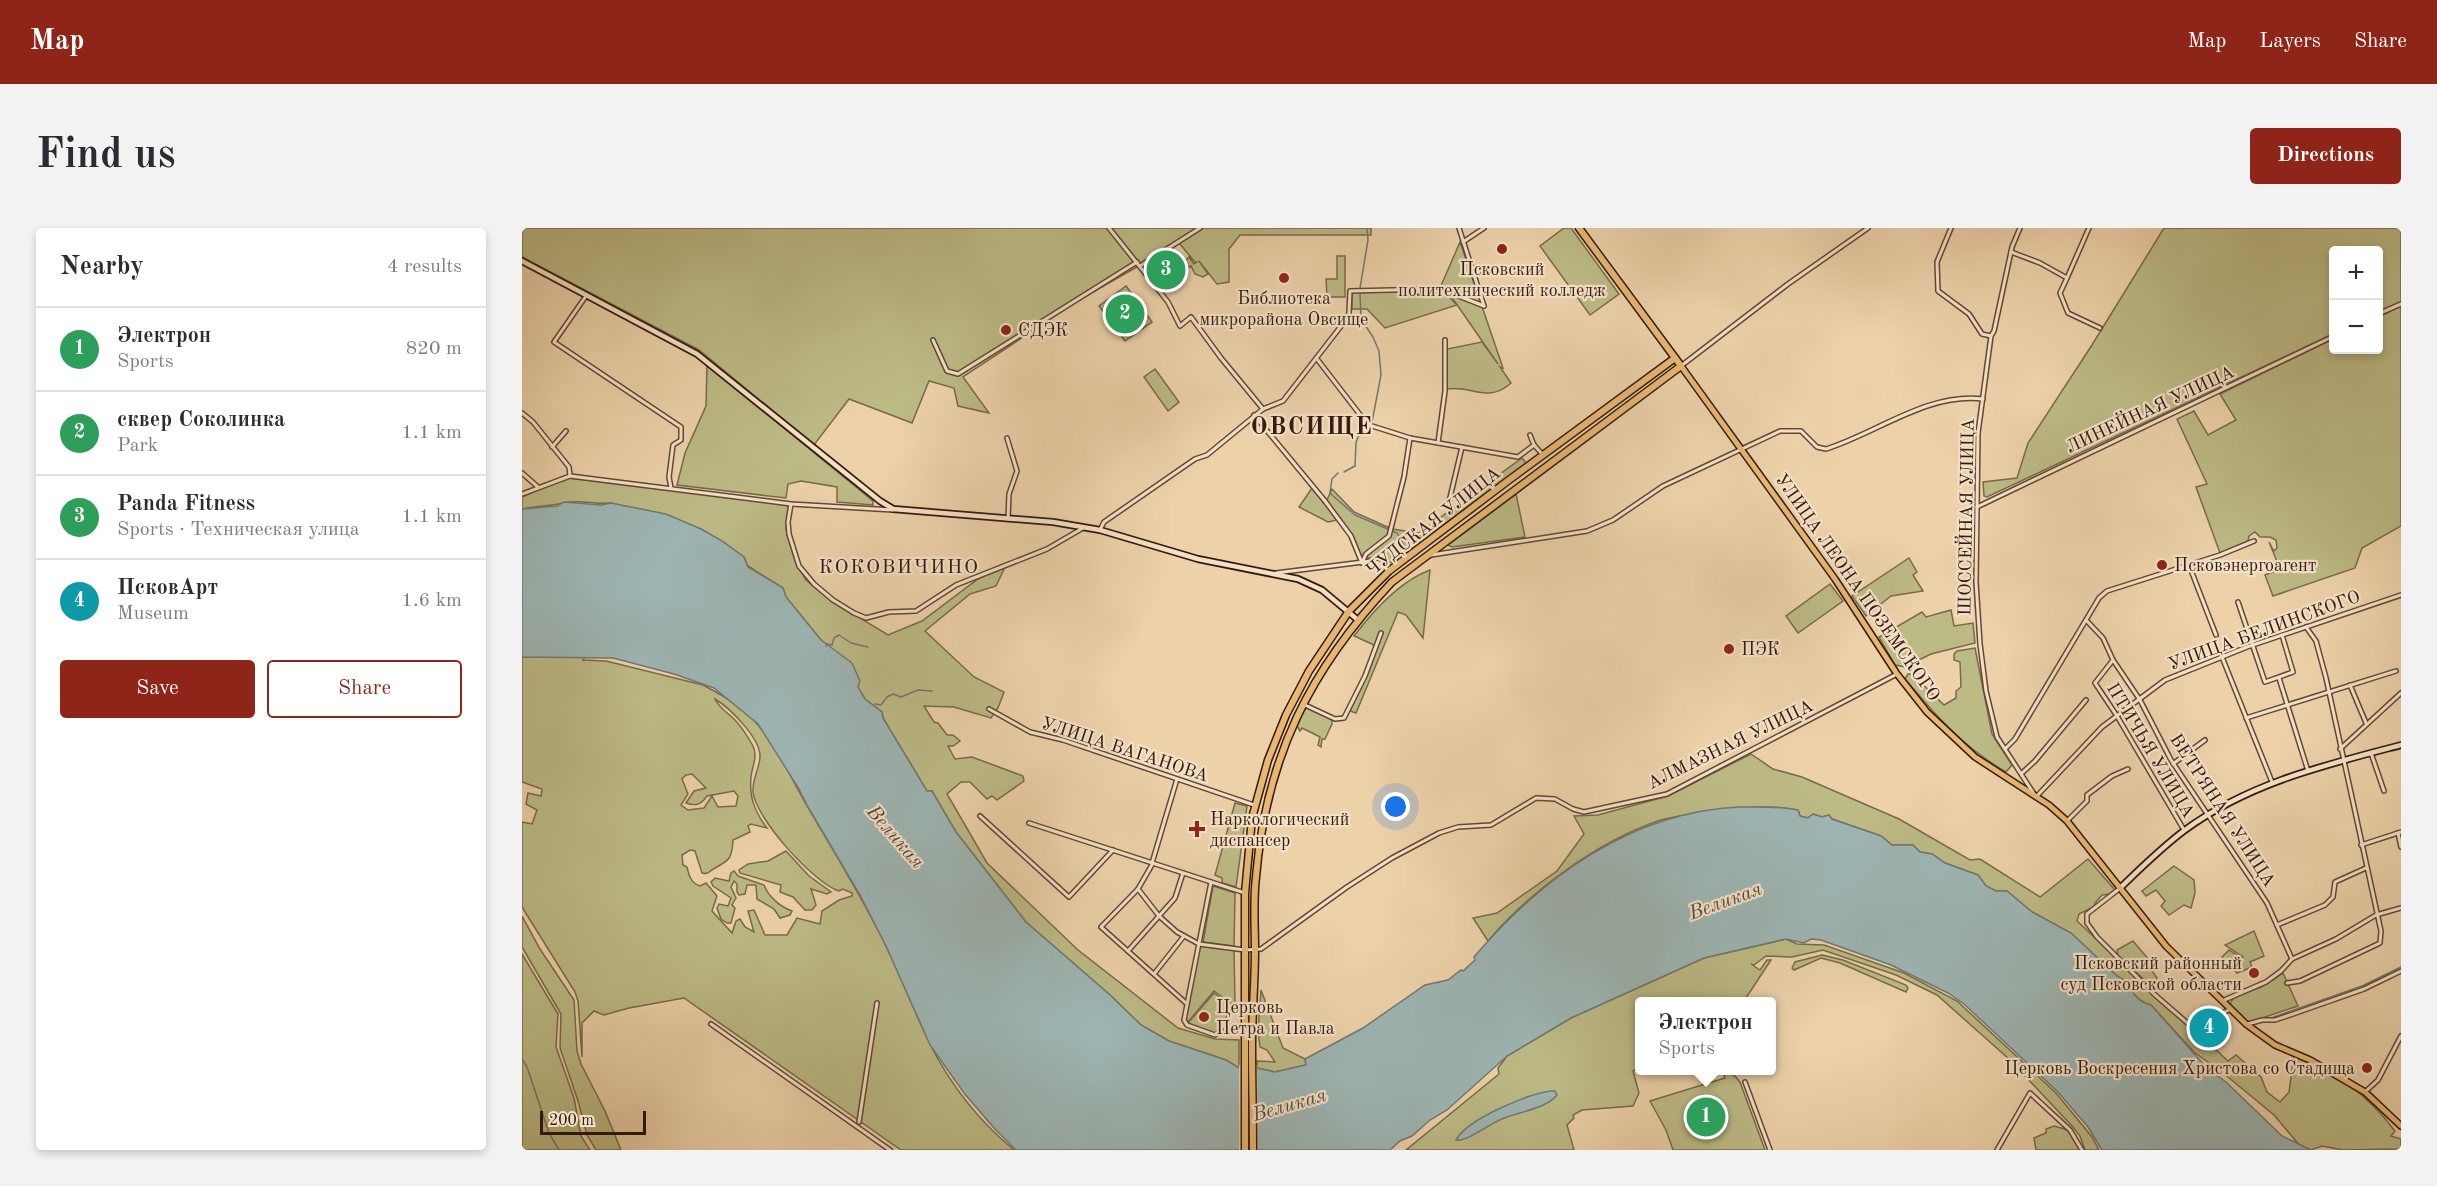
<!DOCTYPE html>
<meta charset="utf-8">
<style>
:root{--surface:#fff;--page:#f2f2f3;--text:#2b2b33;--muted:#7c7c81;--line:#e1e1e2;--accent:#8f2418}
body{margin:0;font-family:"Old Standard TT",serif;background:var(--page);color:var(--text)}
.controls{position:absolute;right:18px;top:18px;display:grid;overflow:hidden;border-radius:6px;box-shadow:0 3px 9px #0003}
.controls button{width:54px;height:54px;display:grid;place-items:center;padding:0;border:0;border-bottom:2px solid var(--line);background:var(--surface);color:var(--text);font:30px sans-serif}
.scale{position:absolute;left:18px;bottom:15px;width:106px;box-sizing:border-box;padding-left:6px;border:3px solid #351a0f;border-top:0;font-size:16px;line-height:21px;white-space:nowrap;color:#351a0f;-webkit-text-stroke:4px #f3e1c7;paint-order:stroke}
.you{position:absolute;left:874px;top:579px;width:21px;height:21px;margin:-15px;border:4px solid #fff;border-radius:50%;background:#1a73e8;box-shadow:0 0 0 9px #1a73e833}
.badge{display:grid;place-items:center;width:39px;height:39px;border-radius:50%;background:var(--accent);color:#fff;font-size:20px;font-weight:700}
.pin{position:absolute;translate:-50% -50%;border:3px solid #fff;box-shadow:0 2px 6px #0006}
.popup{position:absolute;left:1113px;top:769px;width:141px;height:78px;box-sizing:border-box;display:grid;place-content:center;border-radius:6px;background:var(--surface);filter:drop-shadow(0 2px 4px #0005);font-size:20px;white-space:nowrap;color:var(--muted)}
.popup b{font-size:22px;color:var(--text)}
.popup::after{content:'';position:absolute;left:50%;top:100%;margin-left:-12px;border:12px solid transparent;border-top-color:var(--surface)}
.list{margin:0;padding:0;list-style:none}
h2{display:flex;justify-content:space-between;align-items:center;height:78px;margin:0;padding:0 24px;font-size:26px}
h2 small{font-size:20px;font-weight:400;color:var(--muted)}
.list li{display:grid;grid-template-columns:39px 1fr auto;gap:18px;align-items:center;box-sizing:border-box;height:84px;padding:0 24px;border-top:2px solid var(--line)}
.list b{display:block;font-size:22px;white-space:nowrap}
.list p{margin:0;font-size:20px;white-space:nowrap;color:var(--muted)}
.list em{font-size:20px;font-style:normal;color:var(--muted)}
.actions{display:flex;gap:12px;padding:18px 24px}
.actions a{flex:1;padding:14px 0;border:2px solid var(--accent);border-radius:6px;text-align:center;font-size:21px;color:var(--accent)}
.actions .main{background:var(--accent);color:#fff}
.map{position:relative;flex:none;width:1879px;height:922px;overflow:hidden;border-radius:6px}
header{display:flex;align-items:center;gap:36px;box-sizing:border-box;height:84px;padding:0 30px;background:var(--accent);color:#fff}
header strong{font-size:28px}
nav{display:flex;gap:33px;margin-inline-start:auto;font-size:21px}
.intro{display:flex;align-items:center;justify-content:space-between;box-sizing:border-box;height:144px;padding:0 36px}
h1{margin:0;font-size:42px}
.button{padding:15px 27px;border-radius:6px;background:var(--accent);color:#fff;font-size:21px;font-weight:700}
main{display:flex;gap:36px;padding:0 36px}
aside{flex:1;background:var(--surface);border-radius:6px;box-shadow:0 3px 9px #0003}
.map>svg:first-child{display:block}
</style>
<header>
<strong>Map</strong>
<nav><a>Map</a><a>Layers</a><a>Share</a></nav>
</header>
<div class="intro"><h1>Find us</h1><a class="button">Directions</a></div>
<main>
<aside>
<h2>Nearby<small>4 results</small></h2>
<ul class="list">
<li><span class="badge" style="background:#2e9e5b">1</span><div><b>Электрон</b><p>Sports</p></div><em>820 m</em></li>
<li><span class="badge" style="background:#2e9e5b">2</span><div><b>сквер Соколинка</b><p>Park</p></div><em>1.1 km</em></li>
<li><span class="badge" style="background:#2e9e5b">3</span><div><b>Panda Fitness</b><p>Sports · Техническая улица</p></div><em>1.1 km</em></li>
<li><span class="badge" style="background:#0f9aa8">4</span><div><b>ПсковАрт</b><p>Museum</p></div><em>1.6 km</em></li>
</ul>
<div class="actions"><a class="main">Save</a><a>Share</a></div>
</aside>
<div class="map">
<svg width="1879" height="922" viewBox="0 0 1879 922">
<rect width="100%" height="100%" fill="#ecd1a9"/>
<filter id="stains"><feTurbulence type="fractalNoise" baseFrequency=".00333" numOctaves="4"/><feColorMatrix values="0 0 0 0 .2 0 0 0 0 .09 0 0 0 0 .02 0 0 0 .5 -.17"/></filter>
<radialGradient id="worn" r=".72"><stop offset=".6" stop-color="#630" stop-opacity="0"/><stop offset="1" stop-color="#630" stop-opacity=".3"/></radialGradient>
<g fill="#bcba85" stroke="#786a4a" stroke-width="1.5" fill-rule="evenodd">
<path d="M0,0H849V7H718L707,21V54L695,56L677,33L686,46L681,49L673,46L669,38L665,40L661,35L667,29L672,36L675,34H673L657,15L557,72L441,149L467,185L436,178L432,160L407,153L390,195L327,171L292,217L177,122L0,29Z"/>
<path d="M1042,0H1049L1097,66L1068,87L1018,18Z"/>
<path d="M1642,0H1879V74L1857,85L1856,22H1812L1811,106L1465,269L1462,268L1461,254L1495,250L1506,215L1570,117Z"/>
<path d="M938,14L981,140L978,139L989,155C966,176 951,157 924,161L925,121L960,114L976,136L931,71V64L918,60Z"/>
<path d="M815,28H823V69H805L804,51H815Z"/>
<path d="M604,58L630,94L603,113L577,78Z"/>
<path d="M910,61L923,65L935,77L863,100L845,81H830V64Z"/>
<path d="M1879,78V298L1840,320L1833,340L1751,368L1743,347L1758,341L1747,314L1752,323L1755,320L1754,312L1748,309H1738L1733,304L1727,308L1726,313L1698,325L1674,259L1685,256L1655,191L1672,183L1686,207L1714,192L1698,166L1811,111L1812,122H1856L1857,89Z"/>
<path d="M185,137L351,273V277L315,274V259L279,253L266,256L264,270L155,257L163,225L184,178Z"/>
<path d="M633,141L657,174L646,183L622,149Z"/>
<path d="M1000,230L1004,235L871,335L852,330H839L822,297L805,272L810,261L832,284L870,301L897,305Z"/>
<path d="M49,250L267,277L264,301L273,333L284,352L308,372L366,407L400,393L456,351L484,337L474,358L448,366L403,403L452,449L482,464L476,480L469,490L432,479L402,478L412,494L416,495L425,507H431L438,513L431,518H426L433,531L450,529L501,548L502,553L475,572L470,568L465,571L448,554H439L425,566L465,635L556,722L656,800L693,811L717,812V840L704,832L647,813L619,797L588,767L504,694L434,604L410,563H405L361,490L360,484L343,471L313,424L299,412L264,369L261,360L226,338L222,329L179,301L89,275C74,277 57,271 42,275C28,278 14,278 0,281V269L36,253Z"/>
<path d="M790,260L815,292L806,294L777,279Z"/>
<path d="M994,266L1003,309L930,319L926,317Z"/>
<path d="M1387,330L1395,344L1391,347L1401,363L1369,368L1344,388L1330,368Z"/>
<path d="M908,342L901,410L884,387L876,384L834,485L828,483L848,437L852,417L832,408C851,383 878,353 908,342Z"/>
<path d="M1308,356L1321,373L1276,405L1264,388Z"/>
<path d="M1429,382L1432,398L1451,395L1453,415L1409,426L1383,439L1373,437L1357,409L1400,384L1404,389Z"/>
<path d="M1453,420L1470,506L1490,537L1484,544C1440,518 1415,489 1383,451L1386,446H1390L1422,477L1434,470V463L1439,459L1438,434L1432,432V426L1435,423Z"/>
<path d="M26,428L63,429L61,432L84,433L181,457C200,467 220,478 235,496C257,520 270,553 287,581C313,626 340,669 363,716C379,749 392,783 408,816C428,856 457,893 492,922H379L162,770L107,780L82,787L72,783L60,795V829L56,773L53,764L0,679V594L10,596L15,582L4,576L6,565L19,568L20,561L0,554V429ZM193,471C208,480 238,510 238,528C238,540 230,551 231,564C234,591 292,655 317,663L321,661L330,665V668L317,672L300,683L298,696L275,690L265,707H243L232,682L226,683L232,704L223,699L218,691L214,693L210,705L190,683L195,668L184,655L178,658C169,655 167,648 165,639L161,637L160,627L168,622L173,623L180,645C186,647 187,643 193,640C208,632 210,630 211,612L228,604L226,598L229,596L245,600C233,584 227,570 229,549C230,538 236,529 231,518C226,509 219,498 212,491C205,484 197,480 193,471ZM170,546L184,560L172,563L164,575C174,579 180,576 185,568L212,563L216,568L214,578L196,579L190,568L182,580L166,582L159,577L166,566L160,551L164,547Z"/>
<path d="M783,479L810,491V496L803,511H800L799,519L796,517L798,509L780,500L778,503L775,498Z"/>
<path d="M1229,526L1251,541L1280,549L1377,591L1448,632L1458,631L1518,669L1566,631L1593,662L1589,666L1580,667L1573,675V678L1557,686L1555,693L1706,833L1714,827L1739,849L1745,864L1758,874L1767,864L1772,827C1817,849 1842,862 1873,903L1869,908L1879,911V921L1821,922L1800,918L1789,922L1779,919L1752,887L1701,845L1672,824L1629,777C1617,774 1610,767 1607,755L1595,748L1549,705L1510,684L1485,663H1474L1464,658L1456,647L1423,635L1410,626L1398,624L1391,617H1370L1359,608L1310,591L1307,587L1300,589L1291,586L1286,590L1278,588L1276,582C1249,577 1225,579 1199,582C1178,585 1156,587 1136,593C1075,614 1007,664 966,713L951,690L975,685L1035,643L1062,606L1052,588L1076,587L1146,568Z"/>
<path d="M713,575L725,578L714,659L700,655V650L693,647Z"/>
<path d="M264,623L287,648L309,664L305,666L289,661L294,677L290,682H283L271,669L258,664L259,657L218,645L217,642L226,636L246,633Z"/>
<path d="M1652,638L1672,652L1673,665L1669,680L1662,677L1647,687L1639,678L1643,673L1634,662L1624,668L1620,663Z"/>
<path d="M212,643L216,648L242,657C246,668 258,679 270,683L268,687L258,690L252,681L235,671L234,657H225L223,666L217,667L215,664V656L212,653L209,659L214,670L210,677L213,680L209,695H205L199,691L195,680L197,676L206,678L209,670L191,658L189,654L193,650L207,653L209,645Z"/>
<path d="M691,658L713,665L712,718L681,714Z"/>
<path d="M0,688L18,721L52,772L55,823L59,836L83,883L99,922H74L65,907L56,873L38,820L39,786L0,719Z"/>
<path d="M1732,703L1742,728L1728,734L1730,739L1715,745L1700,729L1707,722L1719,730L1721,729L1703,717Z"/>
<path d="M1264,711L1275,716L1302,717L1382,745L1435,773L1534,865L1570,909L1577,922H1563L1558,908L1550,898L1487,831L1415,767L1374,747L1301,722L1270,729L1244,728L1232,737L1229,736L1238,742L1245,732H1249L1222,773L1118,774V839L1111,843L1117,865L1111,878L1060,882L1051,887L1052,890L1045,897L1052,922H884L977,846L976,840L985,828L1049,790L1182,730Z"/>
<path d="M1611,713L1628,733L1629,741L1635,750L1630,756H1627L1596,728L1595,722Z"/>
<path d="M677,718L712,722L713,778L692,763L666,794L663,790Z"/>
<path d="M0,726L36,786L34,819L52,870L59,908L68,922H0Z"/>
<path d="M1300,727L1321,732L1384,757L1386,760L1384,764L1318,735L1299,730L1272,742L1270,740L1273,734Z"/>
<path d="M1761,745L1776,778L1725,795L1707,778L1712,769L1739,759Z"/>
<path d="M739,762L761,820L783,831L784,837L753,844L735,840V833L753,834L745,822L738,819L736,803Z"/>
<path d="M692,765L711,779L693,806L666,795Z"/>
<path d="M1207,846L1212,847L1218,854L1243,922H1151L1144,902L1128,873L1203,850L1202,847Z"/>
<path d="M1532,898L1546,902L1558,922H1514L1512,910L1524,905V901Z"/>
</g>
<g fill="#9db5b3" stroke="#737771" stroke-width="1.5">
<path d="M42,274L79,277L89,275L144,286L179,301L200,313L222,329L226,339L261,360L264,369L299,412L330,435L338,453L336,459L343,471L360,484L361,490L405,563H410L434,604L504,694L588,767L619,797L647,813L704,832L717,840H735L753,844L784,837L783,831L841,800L903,757L926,752L939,742L941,743L953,732L952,729C1020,649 1110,584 1217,579C1238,579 1256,578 1276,582L1278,588L1286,590L1291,586L1300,589L1307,587L1310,591L1359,608L1370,617H1391L1398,624L1410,626L1423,635L1456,647L1464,658L1474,663H1485L1510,684L1549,705L1595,748L1607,755C1610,767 1617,774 1629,777L1685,840L1704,854L1760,908L1789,922H1580L1566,899L1536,864L1442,776L1426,765L1369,737L1299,712L1289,711L1282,715L1264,711L1182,730L1049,790L985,828L925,882L908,892L890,908L878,913L868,922H494L472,900L442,865L408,817L364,718L338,667L286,579L277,561L236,496L192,460L152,446L91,430L0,429V281L35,278Z"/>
<path d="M1029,863H1033L1035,867C1024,881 996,884 980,891C967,896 945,914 934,912C945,891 1006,866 1029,863Z"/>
</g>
<path fill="#ecd1a9" d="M717,837H735L736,922H717Z"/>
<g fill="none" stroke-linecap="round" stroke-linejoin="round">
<g stroke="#737771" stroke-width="1.5">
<path d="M838,60L846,12L845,0"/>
<path d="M822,244L833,238L834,215L836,209L846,201L850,194L859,147L857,123L851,109L839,91L838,65"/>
<path d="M816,245L810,251L808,264L810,267L833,287L875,305L884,321"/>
<path d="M304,418L305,416L310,417L312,410L317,407L329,415L346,419"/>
<path d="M353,476L359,477L365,469L371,466L379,469L396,462L410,463"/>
<path d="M1752,789L1840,758L1879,739"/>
<path d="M0,831L5,839L27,905L37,922"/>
</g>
<defs>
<g id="street">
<path d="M587,0L646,74L658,98L669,89L699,130L741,181"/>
<path d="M937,0L962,78"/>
<path d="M1429,0L1415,34L1416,63L1447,86L1460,106L1469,108"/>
<path d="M1498,0L1490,19L1472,103L1469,108L1456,205L1454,354L1458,416L1464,463L1475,509L1514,569L1580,499L1643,452L1725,419L1879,367"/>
<path d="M941,14L962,0"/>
<path d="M1489,24L1518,35L1545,50L1567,0"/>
<path d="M618,38L678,0"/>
<path d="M1545,50L1538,65L1546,85L1578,100"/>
<path d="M64,68L32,114L159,199V212L151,217L147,249L149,260"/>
<path d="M1856,86L1879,76"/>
<path d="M411,112L425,143L436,146L615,34"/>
<path d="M795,131L846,197"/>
<path d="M1159,138L1266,56L1346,0"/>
<path d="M0,185L11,194L47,239L48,248"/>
<path d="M732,187L803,273L829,308L840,335"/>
<path d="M847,197L888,210L996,229L1012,217"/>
<path d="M1008,207L1012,217L1021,227"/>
<path d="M485,210L495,243L487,266L486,291"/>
<path d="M916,215L923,163V112"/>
<path d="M30,219L44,203"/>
<path d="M0,245L16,259"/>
<path d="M0,266L48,248L269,276L371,282"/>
<path d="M269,276L266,294L267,306L277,338L292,356L311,372L332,385L344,390L367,384L394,383L434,357L525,321L561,300"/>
<path d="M926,278L940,219"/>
<path d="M1455,279L1812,108"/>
<path d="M578,302L582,294L673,231L685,227L741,181L761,173L823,93L827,85L828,63L910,61L934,67L962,78"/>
<path d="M909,327L1065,303L1091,292L1141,258L1258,203H1279L1295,219L1304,221C1355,205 1406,164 1461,171"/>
<path d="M840,335L844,326L867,308L882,249L888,210"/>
<path d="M1667,337L1694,407"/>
<path d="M754,345L849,333L857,335L867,343"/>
<path d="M1716,374L1743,454L1771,444L1760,407"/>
<path d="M1564,392L1581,410L1591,432L1618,472L1649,532L1745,675L1770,731"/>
<path d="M1700,429L1750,554"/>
<path d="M1591,432L1573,455L1595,488L1662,602"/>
<path d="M1757,450L1786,543"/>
<path d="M1828,457L1844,495"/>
<path d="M783,477L813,491L822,490L843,448L859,405"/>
<path d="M467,481L508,504L541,512L732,577"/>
<path d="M1724,490L1874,443"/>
<path d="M1484,520L1493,511L1577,370L1585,363L1698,327L1732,313"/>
<path d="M1818,521L1879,465"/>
<path d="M1849,525L1862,563"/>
<path d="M1651,536L1683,512"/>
<path d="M1500,545L1513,533L1564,472"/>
<path d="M458,588L547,669L591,622"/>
<path d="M1546,592L1565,573V567L1590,548L1606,541"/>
<path d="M507,595L723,665"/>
<path d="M1876,605L1879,619"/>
<path d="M1839,617L1879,604"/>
<path d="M630,635L655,551"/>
<path d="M631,635L616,661L579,699L664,775"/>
<path d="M689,654L662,792L665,797L693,807L700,803"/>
<path d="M616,661L637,688L655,704L677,716L723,722L739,721L825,659L870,630L917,605L936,599L969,597L1014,570L1033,571L1051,581L1062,584L1145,566L1375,446"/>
<path d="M1597,661L1565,686V695L1575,709L1632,766L1670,799L1709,781"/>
<path d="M1755,697L1803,677L1811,669L1813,654L1844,640"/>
<path d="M606,723L653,670L661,645"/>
<path d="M632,746L662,708"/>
<path d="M1765,755L1778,753L1858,715L1859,703L1804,450L1794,413L1784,399"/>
<path d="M1700,773L1744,754L1759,743L1770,731L1814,711L1854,687L1879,680"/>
<path d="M189,796L368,922"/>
<path d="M1726,796L1740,792H1753L1771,786L1842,761L1879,743"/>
<path d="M1223,854L1248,922"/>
<path d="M1843,864L1856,852L1879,808"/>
<path d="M337,894L355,775"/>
<path d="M1475,922L1508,865L1548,902L1560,922"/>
</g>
<g id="secondary">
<path d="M0,33L175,126L358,273L371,281L531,294L578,302L676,331L776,351L800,362L836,392"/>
<path d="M1598,660C1619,640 1640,619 1663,602C1727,555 1803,537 1879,517"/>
</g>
<path id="primary" d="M1159,138L1313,351L1375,446L1405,484L1453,529L1527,577L1545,593L1644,718L1724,796L1753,817L1788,832L1843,864L1879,898"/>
<g id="highway">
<path d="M723,922V665L730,590L746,532L764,487L787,443L827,383L867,343L987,252L1153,130"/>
<path d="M731,922C731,887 730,852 730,817C730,785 733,754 733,722C733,698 731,673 734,649C744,529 788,441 870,354L1159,138L1057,0"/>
</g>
</defs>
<use href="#street" stroke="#634836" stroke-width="6"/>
<use href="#secondary" stroke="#351a0f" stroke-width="8"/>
<use href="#primary" stroke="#351a0f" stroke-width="8"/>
<use href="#highway" stroke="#351a0f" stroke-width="9"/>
<use href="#street" stroke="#f3e1c7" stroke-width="3"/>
<use href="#secondary" stroke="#f3e1c7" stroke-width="4.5"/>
<use href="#primary" stroke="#e6b874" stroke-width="5"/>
<use href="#highway" stroke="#e6b874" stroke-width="6"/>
</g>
<g fill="#8f2418" stroke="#f3e1c7" stroke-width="2">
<circle cx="980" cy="21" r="6"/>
<circle cx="762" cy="50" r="6"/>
<circle cx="484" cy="102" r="6"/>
<circle cx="1640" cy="337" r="6"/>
<circle cx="1207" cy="421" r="6"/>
<path d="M672 592h6v6h6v6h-6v6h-6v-6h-6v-6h6z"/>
<circle cx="1732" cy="745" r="6"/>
<circle cx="682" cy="789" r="6"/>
<circle cx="1845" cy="840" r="6"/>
</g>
<g text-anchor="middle" stroke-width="4.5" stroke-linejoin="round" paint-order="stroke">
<g font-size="18" fill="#351a0f" stroke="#f3e1c7" text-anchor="start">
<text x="980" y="47" text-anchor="middle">Псковский<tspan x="980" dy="21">политехнический колледж</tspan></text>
<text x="762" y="76" text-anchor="middle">Библиотека<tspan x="762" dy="21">микрорайона Овсище</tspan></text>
<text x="496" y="108">СДЭК</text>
<text x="1652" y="343">Псковэнергоагент</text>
<text x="1219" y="427">ПЭК</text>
<text x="688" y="597">Наркологический<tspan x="688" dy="21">диспансер</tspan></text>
<text x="1720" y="741" text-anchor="end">Псковский районный<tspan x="1720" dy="21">суд Псковской области</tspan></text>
<text x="694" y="785">Церковь<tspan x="694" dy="21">Петра и Павла</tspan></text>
<text x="1833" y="846" text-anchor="end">Церковь Воскресения Христова со Стадища</text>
</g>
<g font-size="18" fill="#351a0f" stroke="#f3e1c7">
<text transform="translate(1628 181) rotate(-25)" y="6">ЛИНЕЙНАЯ УЛИЦА</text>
<text transform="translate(1444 289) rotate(-89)" y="6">ШОССЕЙНАЯ УЛИЦА</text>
<text transform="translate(911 293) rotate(-38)" y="6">ЧУДСКАЯ УЛИЦА</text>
<text transform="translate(1336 359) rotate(55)" y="6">УЛИЦА ЛЕОНА ПОЗЕМСКОГО</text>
<text transform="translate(1742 402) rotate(-20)" y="6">УЛИЦА БЕЛИНСКОГО</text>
<text transform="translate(1208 516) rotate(-26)" y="6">АЛМАЗНАЯ УЛИЦА</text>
<text transform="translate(603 521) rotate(18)" y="6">УЛИЦА ВАГАНОВА</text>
<text transform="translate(1629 522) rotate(59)" y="6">ПТИЧЬЯ УЛИЦА</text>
<text transform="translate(1701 582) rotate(57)" y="6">ВЕТРЯНАЯ УЛИЦА</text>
</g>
<g font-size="20" letter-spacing="1.5" fill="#351a0f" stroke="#f3e1c7">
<text x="377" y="345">КОКОВИЧИНО</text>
</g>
<g font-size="20" font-style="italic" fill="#544840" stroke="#f3e1c7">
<text transform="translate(374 608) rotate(49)" y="7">Великая</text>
<text transform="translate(1203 672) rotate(-20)" y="7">Великая</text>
<text transform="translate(767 876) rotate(-16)" y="7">Великая</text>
</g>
<g font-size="24" font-weight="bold" letter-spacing="1.5" fill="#351a0f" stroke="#f3e1c7">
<text x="790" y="206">ОВСИЩЕ</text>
</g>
</g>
<rect width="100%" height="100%" filter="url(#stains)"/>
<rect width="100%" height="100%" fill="url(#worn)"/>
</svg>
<div class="controls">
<button>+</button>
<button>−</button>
</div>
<div class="scale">200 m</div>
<div class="you"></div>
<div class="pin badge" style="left:1184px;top:889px;background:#2e9e5b">1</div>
<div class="popup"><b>Электрон</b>Sports</div>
<div class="pin badge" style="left:603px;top:86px;background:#2e9e5b">2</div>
<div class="pin badge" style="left:644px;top:42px;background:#2e9e5b">3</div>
<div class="pin badge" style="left:1687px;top:800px;background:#0f9aa8">4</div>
</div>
</main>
